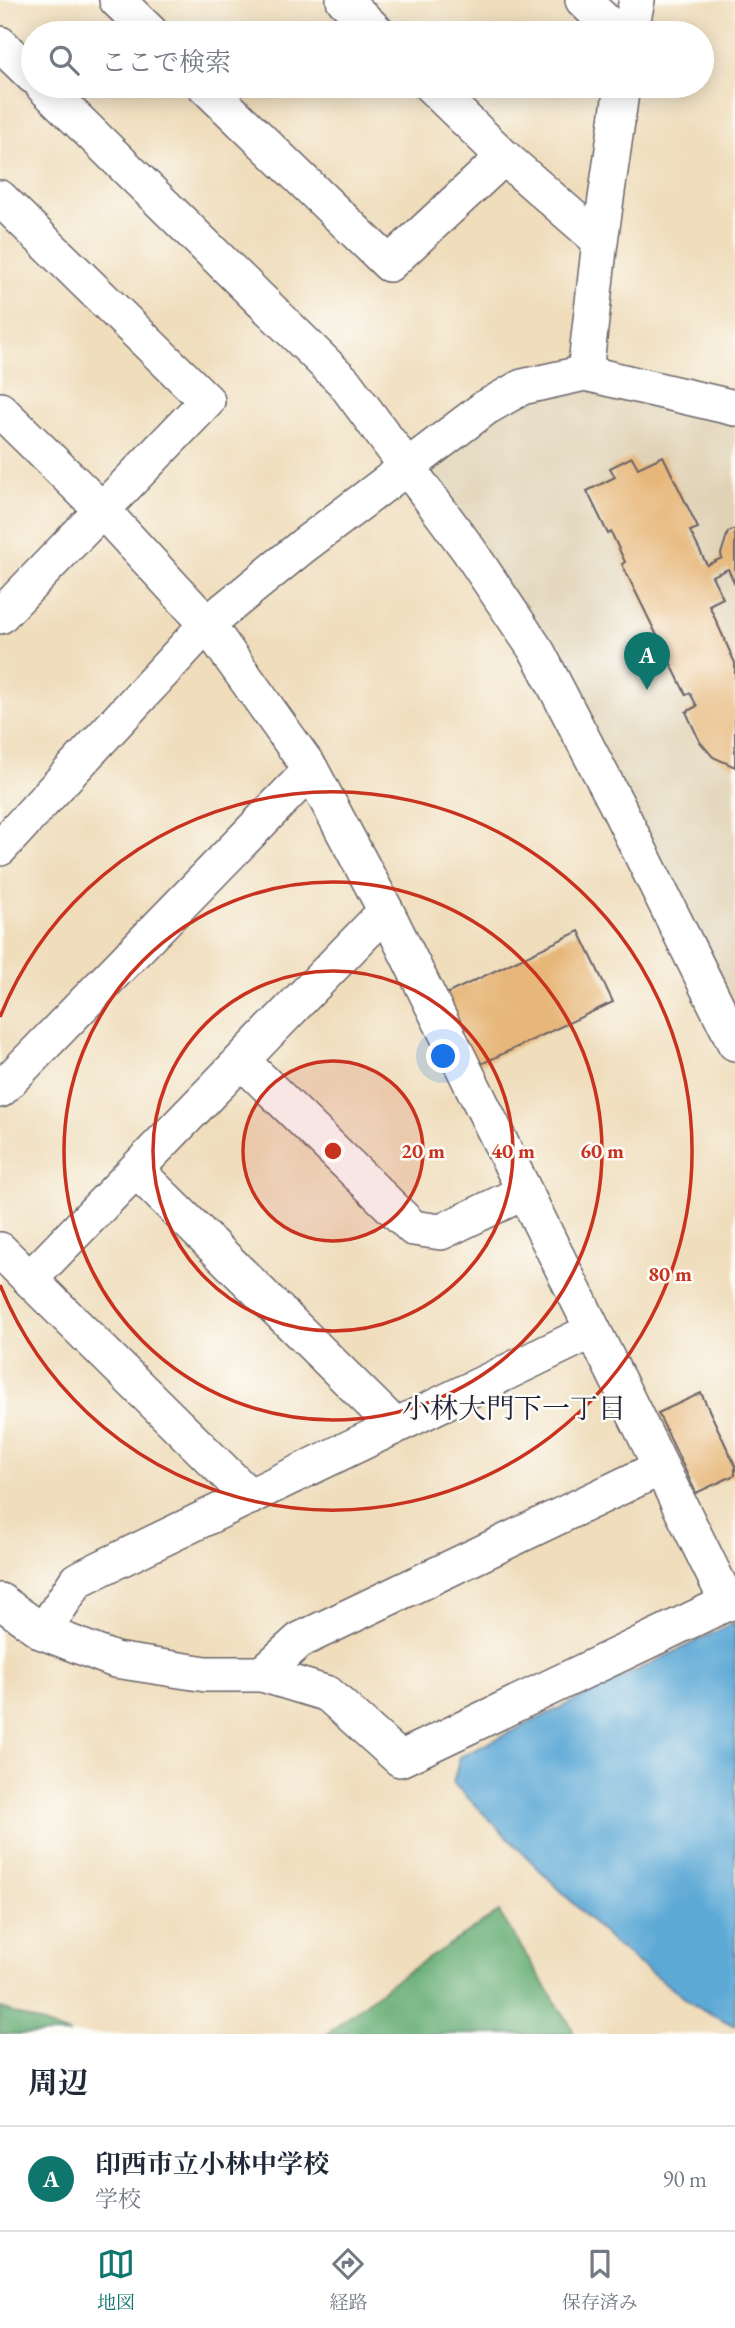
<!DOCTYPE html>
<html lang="ja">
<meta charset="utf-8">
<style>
:root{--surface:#fff;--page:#f6f6f7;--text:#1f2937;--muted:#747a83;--line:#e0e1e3;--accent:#0f766e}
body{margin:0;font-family:"EB Garamond","Noto Serif JP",serif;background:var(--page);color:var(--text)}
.you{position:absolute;left:444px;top:1057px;width:24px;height:24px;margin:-18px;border:5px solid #fff;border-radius:50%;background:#1a73e8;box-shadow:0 0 0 10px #1a73e833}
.badge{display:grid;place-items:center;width:46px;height:46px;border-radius:50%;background:var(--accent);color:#fff;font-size:23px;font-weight:700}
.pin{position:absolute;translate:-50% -58px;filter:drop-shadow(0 2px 4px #0008)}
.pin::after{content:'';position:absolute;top:37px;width:24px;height:21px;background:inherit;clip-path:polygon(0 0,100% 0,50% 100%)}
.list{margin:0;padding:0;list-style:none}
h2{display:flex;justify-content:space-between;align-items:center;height:91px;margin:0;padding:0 28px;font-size:30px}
h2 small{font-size:23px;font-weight:400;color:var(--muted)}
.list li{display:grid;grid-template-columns:46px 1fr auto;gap:21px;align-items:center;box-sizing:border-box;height:105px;padding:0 28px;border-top:2px solid var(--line)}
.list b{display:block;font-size:26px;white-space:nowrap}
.list p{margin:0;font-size:23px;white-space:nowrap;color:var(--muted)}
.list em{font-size:23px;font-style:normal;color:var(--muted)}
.icon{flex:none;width:38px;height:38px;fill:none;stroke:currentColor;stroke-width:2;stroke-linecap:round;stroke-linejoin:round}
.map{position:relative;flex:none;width:735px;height:2034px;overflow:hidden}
.search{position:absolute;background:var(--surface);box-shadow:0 4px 18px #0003;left:21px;right:21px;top:21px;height:77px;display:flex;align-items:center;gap:18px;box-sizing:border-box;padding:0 24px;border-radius:38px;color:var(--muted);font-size:26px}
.sheet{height:196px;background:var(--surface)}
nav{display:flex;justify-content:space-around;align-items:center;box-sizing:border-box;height:98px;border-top:2px solid var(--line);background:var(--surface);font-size:19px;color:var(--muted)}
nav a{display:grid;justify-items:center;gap:4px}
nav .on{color:var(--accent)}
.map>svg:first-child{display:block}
</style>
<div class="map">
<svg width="735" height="2034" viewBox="0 0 735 2034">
<rect width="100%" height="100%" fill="#fdfcf7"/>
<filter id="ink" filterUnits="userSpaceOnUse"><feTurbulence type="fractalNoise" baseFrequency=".0143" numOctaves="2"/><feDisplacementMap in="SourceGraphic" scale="14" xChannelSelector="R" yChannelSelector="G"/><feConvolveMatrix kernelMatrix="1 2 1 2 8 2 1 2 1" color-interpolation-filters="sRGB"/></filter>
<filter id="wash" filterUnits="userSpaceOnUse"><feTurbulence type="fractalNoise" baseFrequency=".00686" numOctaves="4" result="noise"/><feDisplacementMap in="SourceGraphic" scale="28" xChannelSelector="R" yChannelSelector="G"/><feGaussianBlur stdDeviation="1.57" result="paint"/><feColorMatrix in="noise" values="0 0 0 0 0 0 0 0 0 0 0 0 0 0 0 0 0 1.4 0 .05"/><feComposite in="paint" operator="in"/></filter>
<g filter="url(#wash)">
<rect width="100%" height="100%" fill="#efddbb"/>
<path fill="#e0d2b5" d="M557,377L735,408V1043L616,803L407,469Z"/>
<g fill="#64ac72" stroke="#436756" stroke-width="2">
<path d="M499,1912L572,2028L573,2034H327L389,1984Z"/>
<path d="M0,2008L70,2034H0Z"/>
</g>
<path fill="#5da9d6" stroke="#406688" stroke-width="2" d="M735,1622V2026L694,2005L615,1945L453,1783L460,1757Z"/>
<g id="blocks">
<g fill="#e7b77a">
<path d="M663,456L698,528L690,531L707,565L722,558L721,554L728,532L735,529V584L728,569L712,576L723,598L709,605L735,663V767L713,757L700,742L686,712L697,706L690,693L686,695L622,564L625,562L611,532L608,534L587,491L615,477L610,468L632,457L638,468Z"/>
<path d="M579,931L613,1002L477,1066L444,995Z"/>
<path d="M701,1393L735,1465V1475L696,1493L658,1413Z"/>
</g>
</g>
</g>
<g filter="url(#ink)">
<use href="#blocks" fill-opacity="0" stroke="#6a6368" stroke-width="2"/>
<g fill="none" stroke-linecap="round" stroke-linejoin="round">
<defs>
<g id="minor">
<path d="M117,0L151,33"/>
<path d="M344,0L378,33"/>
<path d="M583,0L617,33"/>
<path d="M630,33L637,0"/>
<path d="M0,44L33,76"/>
<path d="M43,86L344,382L468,549L538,653L616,803L735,1043"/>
<path d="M205,86L389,264L504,157"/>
<path d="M431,86L504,157L600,241"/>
<path d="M0,198L207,401L0,616"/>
<path d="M585,373L600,241L622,86"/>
<path d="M0,410L102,510L207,624L311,770L386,911L728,1603"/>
<path d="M0,848L207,624L303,546L485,408L522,387L585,373L735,408"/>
<path d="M242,1061L413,1228L441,1232L524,1192"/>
<path d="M0,1090L311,770"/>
<path d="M136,1170L395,1426"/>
<path d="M0,1250L250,1497"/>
<path d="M30,1279L386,911"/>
<path d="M0,1601L43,1632L115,1660L206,1674H262L328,1694L400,1759L735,1599"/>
<path d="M43,1632L77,1580L592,1331"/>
<path d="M262,1674L300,1640L660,1468"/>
</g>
</defs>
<use href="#minor" stroke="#6a6368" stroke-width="38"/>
<use href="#minor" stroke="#fff" stroke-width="35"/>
</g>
</g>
<circle cx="333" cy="1151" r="90" fill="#c8321e" fill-opacity=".12"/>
<g fill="none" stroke="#c8321e" stroke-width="3.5">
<circle cx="333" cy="1151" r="90"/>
<circle cx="333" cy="1151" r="180"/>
<circle cx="333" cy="1151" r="269"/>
<path d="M0 1017A359 359 0 1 1 0 1285"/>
</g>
<g text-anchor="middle" stroke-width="5" stroke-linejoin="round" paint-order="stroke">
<g font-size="28" fill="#22223b" stroke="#fdfcf7">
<text x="514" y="1418">小林大門下一丁目</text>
</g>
</g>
<circle cx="333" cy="1151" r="10" fill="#c8321e" stroke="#fdfcf7" stroke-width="3.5"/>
<g font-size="21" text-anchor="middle" font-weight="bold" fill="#c8321e" stroke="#fdfcf7" stroke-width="5" stroke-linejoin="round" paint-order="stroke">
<text x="423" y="1158">20 m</text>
<text x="513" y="1158">40 m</text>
<text x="602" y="1158">60 m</text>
<text x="670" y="1281">80 m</text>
</g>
</svg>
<div class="you"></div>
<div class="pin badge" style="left:647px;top:690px">A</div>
<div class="search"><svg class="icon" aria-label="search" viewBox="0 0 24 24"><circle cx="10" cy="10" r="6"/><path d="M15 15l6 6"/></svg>ここで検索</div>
</div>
<section class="sheet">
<h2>周辺<small></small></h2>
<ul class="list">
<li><span class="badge">A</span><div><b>印西市立小林中学校</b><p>学校</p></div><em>90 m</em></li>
</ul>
</section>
<nav>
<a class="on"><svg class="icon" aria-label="map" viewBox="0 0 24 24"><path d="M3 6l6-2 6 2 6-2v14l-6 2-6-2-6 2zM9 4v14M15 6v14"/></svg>地図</a>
<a><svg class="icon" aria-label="directions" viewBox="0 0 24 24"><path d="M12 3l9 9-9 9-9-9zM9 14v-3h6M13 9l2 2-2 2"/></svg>経路</a>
<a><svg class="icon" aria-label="saved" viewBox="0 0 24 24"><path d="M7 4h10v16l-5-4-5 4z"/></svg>保存済み</a>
</nav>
